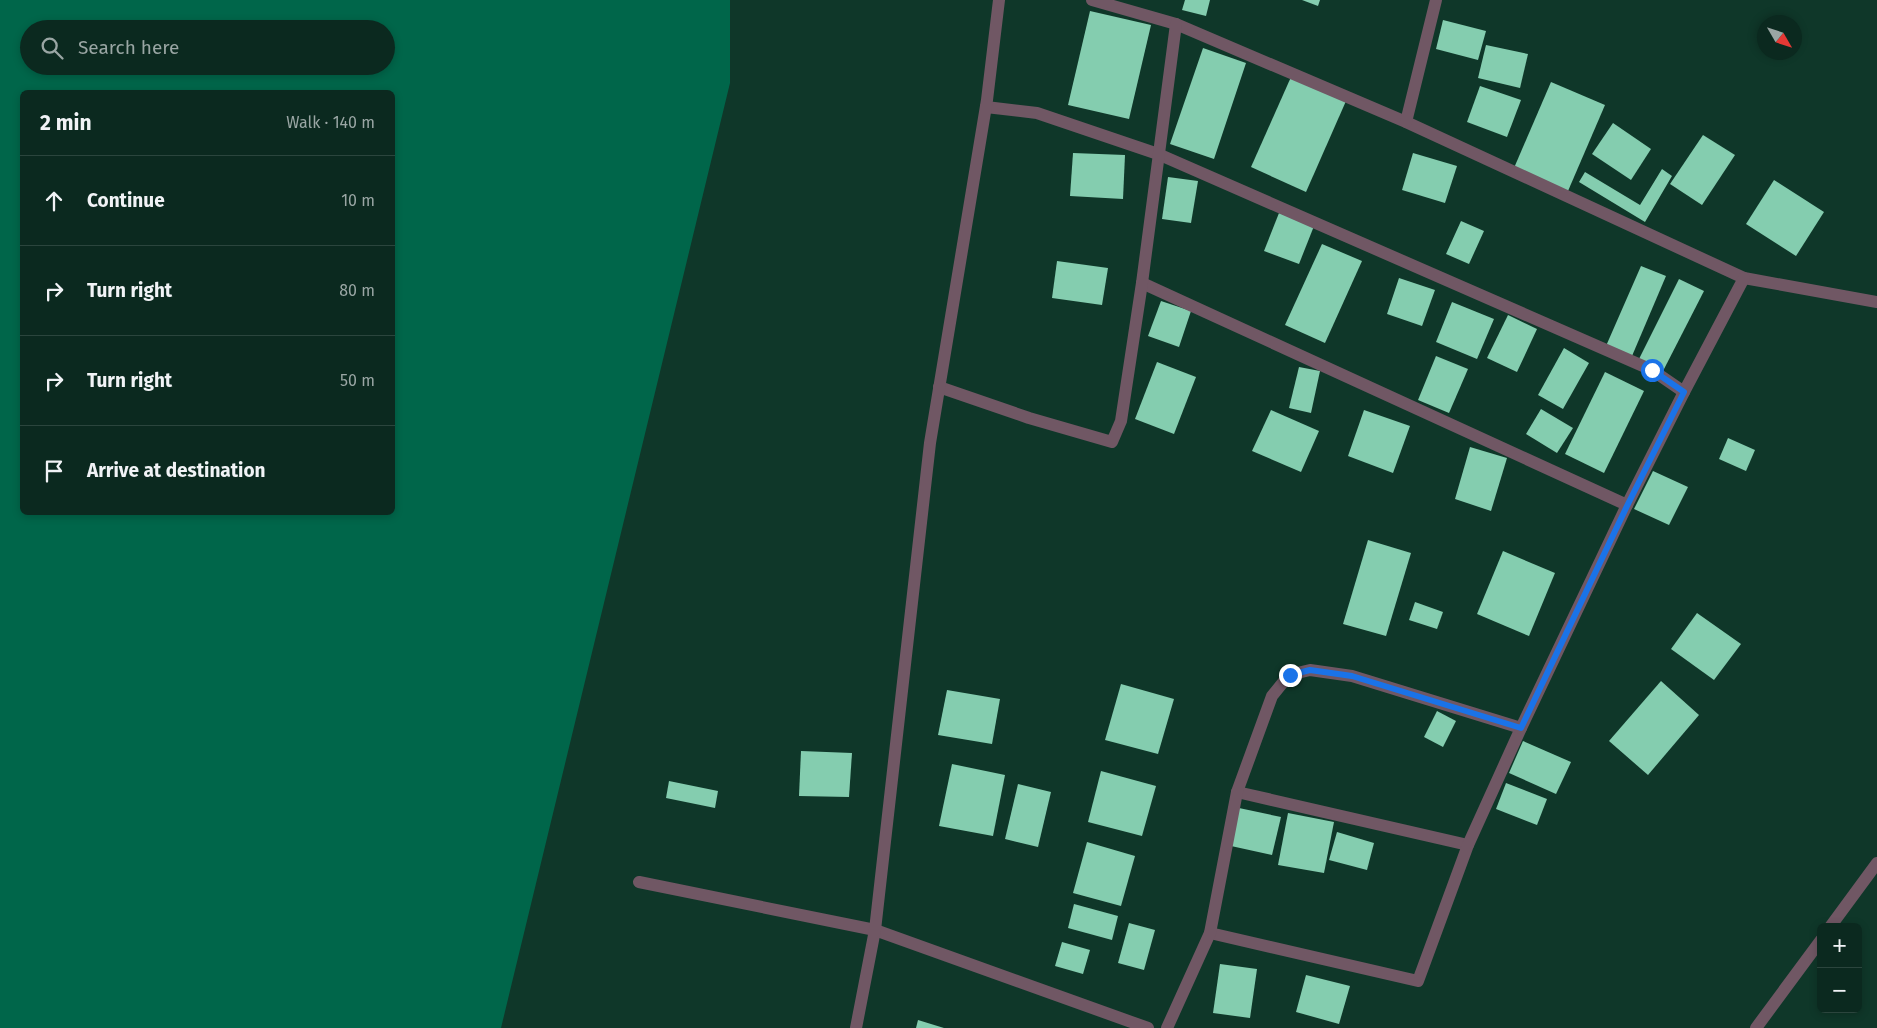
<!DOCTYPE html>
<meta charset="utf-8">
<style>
:root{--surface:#0b291f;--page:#19352c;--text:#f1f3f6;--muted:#9aa6a4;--line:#2b453d}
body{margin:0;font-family:"Fira Sans",sans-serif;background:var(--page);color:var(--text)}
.controls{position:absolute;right:15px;bottom:15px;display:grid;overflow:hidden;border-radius:8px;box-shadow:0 2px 8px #0003}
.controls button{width:45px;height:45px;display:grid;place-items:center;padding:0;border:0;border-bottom:1px solid var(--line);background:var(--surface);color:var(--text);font:25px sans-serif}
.compass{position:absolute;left:1757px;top:15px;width:45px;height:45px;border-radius:50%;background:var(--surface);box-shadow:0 2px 8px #0003;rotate:129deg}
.stop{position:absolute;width:15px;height:15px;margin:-11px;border:4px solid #1a73e8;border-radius:50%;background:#fff}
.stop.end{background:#1a73e8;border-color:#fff;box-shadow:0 1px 5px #0008}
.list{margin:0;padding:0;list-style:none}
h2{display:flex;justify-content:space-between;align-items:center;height:65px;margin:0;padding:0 20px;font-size:21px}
h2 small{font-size:16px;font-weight:400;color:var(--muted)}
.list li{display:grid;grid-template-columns:32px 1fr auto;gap:15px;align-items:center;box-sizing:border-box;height:90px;padding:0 20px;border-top:1px solid var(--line)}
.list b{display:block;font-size:19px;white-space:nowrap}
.list em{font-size:16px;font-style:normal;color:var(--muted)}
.icon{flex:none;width:28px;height:28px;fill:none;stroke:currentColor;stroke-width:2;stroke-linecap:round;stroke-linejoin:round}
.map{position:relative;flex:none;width:1877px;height:1028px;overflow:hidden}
.search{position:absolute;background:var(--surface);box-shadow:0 2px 8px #0003;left:20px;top:20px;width:375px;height:55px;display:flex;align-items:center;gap:12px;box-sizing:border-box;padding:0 18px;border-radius:28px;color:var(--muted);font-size:19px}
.panel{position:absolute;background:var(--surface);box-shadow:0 2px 8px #0003;left:20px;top:90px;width:375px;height:425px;border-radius:8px}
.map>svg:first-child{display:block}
</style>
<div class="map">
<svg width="1877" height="1028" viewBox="0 0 1877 1028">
<rect width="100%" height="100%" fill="#0f3729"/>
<path fill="#00664a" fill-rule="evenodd" d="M0,0H730V83L501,1028H0ZM29,29H386V66H29ZM22,92H392V512H22Z"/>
<g fill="#84cdaf">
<path d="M1185,0H1210L1206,16L1182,10Z"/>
<path d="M1302,0H1320L1318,6Z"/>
<path d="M1090,11L1151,25L1129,119L1068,105Z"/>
<path d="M1443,20L1486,31L1478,60L1436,49Z"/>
<path d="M1486,45L1528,54L1520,88L1478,78Z"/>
<path d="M1203,48L1246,63L1214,159L1170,144Z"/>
<path d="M1291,77L1346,101L1306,192L1251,167Z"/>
<path d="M1551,82L1605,105L1568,191L1514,168Z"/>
<path d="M1480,86L1521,100L1507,137L1467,122Z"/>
<path d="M1613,123L1651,149L1631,180L1592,154Z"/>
<path d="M1703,135L1735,155L1702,205L1670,184Z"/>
<path d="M1073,153L1125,155L1123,199L1070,196Z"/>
<path d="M1413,153L1457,166L1445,203L1402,190Z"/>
<path d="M1662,169L1672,176L1645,222L1579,182L1585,172L1640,205Z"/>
<path d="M1168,177L1198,181L1191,223L1162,219Z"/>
<path d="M1774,180L1824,212L1796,256L1746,224Z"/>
<path d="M1279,213L1314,226L1299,264L1264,251Z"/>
<path d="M1461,221L1484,231L1469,264L1446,254Z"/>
<path d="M1322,244L1362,261L1325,343L1285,325Z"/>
<path d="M1057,261L1108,268L1102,305L1052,298Z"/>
<path d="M1641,266L1666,276L1632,356L1606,346Z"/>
<path d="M1399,278L1435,290L1422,326L1387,314Z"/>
<path d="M1679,279L1704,291L1663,371L1639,359Z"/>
<path d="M1161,301L1191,311L1179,347L1148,336Z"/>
<path d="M1452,302L1494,319L1477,359L1436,342Z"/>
<path d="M1508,315L1537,329L1517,372L1487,358Z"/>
<path d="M1564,348L1589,363L1563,409L1538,395Z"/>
<path d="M1436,356L1468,369L1449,413L1418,400Z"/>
<path d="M1157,362L1196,377L1174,434L1135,419Z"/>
<path d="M1299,367L1320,371L1311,413L1289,408Z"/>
<path d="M1605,372L1644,391L1604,473L1565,454Z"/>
<path d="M1541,409L1573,428L1557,453L1526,434Z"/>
<path d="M1271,410L1319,431L1301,472L1252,451Z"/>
<path d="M1364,410L1410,426L1393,473L1348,456Z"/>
<path d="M1728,438L1755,450L1746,471L1719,459Z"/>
<path d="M1470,447L1507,458L1491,511L1455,499Z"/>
<path d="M1653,471L1688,487L1669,525L1634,509Z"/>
<path d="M1368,540L1411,553L1386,636L1343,624Z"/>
<path d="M1503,551L1555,573L1529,636L1477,614Z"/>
<path d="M1415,602L1443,612L1437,629L1409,620Z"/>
<path d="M1697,613L1741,644L1714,680L1671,649Z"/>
<path d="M1661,681L1699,715L1648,775L1609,741Z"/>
<path d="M1121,684L1174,699L1158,754L1105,740Z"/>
<path d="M947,690L1000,699L992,744L938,735Z"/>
<path d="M1437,711L1456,721L1443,747L1424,737Z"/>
<path d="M1523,741L1571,762L1556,794L1509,773Z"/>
<path d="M801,751L852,753L849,797L799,796Z"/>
<path d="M952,764L1005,775L993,836L939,826Z"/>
<path d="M1101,771L1156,786L1142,836L1088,822Z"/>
<path d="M669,781L718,791L715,808L666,798Z"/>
<path d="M1506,783L1547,799L1537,825L1496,809Z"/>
<path d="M1018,784L1051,792L1038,847L1005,839Z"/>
<path d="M1239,808L1281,817L1272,855L1231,846Z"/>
<path d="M1288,813L1334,822L1324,873L1278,865Z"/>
<path d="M1337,832L1374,843L1367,870L1329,860Z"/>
<path d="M1087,842L1135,856L1121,906L1073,893Z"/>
<path d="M1074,904L1118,916L1112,940L1068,928Z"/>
<path d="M1129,923L1155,930L1144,970L1118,963Z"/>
<path d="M1062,942L1090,950L1083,974L1055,966Z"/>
<path d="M1220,964L1257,969L1250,1018L1213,1013Z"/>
<path d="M1306,975L1350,986L1339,1024L1296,1012Z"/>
<path d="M918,1020L944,1028H916Z"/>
</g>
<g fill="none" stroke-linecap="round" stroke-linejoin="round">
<g stroke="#705764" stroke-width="12">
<path d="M1092,0L1176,24L1406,122L1744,278L1877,302"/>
<path d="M986,107L1037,113L1158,154L1652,370L1684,392"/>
<path d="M1406,122L1436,0"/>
<path d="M1142,283L1627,505"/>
<path d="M939,387L1029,418L1112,442L1121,421L1142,283L1176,24"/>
<path d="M1237,792L1468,845"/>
<path d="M639,882L875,930L1148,1028"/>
<path d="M1830,927L1877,863"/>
<path d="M1210,933L1418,981L1468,845L1521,728L1627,505L1684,392L1744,278"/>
<path d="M856,1028L875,930L930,443L987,100L999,0"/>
<path d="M1167,1028L1210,933L1237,792L1272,696L1289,675L1310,670L1352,676L1521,728"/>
<path d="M1756,1028L1821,940"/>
</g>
</g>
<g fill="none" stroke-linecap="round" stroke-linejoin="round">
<path stroke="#1a73e8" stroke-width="6" d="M1290,675L1310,670L1352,676L1521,728L1627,506L1684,392L1652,370"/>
</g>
</svg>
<div class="controls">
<button>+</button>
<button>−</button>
</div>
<svg class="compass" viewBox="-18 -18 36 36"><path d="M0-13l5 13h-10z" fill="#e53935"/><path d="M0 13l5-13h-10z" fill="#9aa6a4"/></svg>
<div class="stop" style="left:1652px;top:370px"></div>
<div class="stop end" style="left:1290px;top:675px"></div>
<div class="search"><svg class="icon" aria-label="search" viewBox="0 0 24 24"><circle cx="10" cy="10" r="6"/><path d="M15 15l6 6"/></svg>Search here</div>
<section class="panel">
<h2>2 min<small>Walk · 140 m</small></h2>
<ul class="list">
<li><svg class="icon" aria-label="ahead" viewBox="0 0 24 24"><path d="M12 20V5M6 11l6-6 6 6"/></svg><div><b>Continue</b></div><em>10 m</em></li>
<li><svg class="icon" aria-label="right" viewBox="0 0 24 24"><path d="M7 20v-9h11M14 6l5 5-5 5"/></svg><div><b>Turn right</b></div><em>80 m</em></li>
<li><svg class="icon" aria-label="right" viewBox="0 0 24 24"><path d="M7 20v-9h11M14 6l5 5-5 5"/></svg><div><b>Turn right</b></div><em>50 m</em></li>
<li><svg class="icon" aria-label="arrive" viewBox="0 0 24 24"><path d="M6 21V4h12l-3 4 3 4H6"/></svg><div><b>Arrive at destination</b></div></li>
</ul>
</section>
</div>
